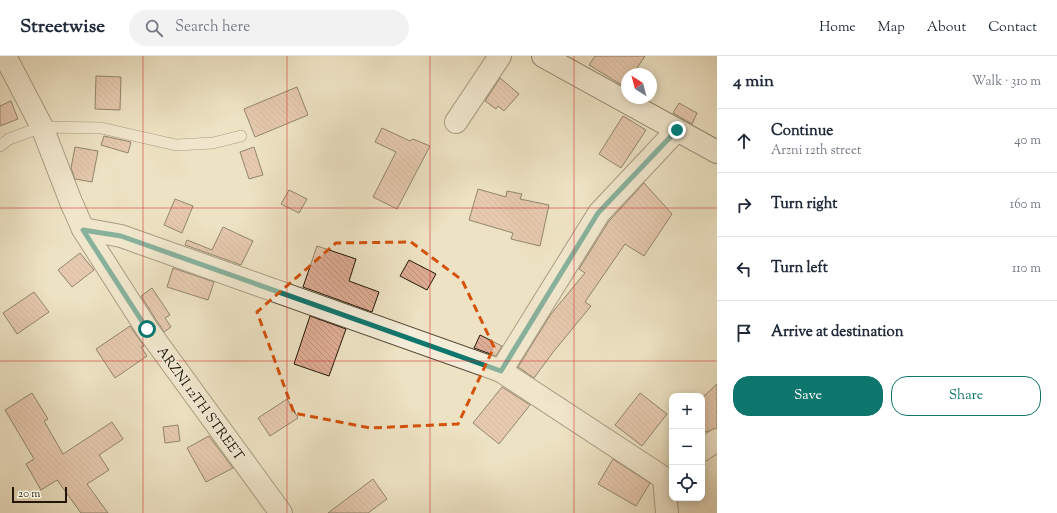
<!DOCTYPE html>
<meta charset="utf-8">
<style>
:root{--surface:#fff;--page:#f2f2f3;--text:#1f2937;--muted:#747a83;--line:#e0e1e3;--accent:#0f766e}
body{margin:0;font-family:"Sorts Mill Goudy",serif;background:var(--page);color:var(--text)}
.controls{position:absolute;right:12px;bottom:12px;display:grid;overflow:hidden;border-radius:8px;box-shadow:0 2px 10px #0003}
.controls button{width:36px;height:36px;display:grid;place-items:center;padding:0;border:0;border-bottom:1px solid var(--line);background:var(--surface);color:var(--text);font:20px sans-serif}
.compass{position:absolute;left:621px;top:12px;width:36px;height:36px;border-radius:50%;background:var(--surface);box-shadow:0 2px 10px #0003;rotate:324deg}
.scale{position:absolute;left:12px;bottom:10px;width:55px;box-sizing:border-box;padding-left:4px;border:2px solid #221606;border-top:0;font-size:11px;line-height:14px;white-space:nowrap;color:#221606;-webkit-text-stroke:3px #f3ecd8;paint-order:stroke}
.stop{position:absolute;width:12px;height:12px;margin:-9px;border:3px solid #0f766e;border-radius:50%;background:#fff}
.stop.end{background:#0f766e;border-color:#fff;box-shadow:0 1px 4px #0008}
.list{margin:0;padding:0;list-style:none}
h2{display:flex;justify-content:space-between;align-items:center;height:52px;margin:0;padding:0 16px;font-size:17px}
h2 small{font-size:13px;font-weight:400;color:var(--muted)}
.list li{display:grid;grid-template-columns:26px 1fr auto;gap:12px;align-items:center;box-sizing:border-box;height:64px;padding:0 16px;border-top:1px solid var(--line)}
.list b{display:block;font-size:15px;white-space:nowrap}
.list p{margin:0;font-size:13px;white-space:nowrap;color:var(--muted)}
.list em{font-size:13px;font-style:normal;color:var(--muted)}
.actions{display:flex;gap:8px;padding:12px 16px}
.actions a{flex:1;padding:9px 0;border:1px solid var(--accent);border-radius:16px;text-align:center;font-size:14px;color:var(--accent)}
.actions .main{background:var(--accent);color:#fff}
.icon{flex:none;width:22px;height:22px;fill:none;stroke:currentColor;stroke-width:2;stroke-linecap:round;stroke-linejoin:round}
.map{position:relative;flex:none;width:717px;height:457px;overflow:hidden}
header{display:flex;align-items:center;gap:24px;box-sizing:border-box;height:56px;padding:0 20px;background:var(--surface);border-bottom:1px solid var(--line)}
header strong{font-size:19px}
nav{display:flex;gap:22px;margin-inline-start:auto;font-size:14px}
.search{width:280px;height:36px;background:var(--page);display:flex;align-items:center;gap:10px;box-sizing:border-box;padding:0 14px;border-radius:22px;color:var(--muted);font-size:15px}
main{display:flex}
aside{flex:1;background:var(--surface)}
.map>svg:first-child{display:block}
</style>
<header>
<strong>Streetwise</strong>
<div class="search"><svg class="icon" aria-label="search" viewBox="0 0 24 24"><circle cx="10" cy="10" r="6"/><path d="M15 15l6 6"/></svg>Search here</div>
<nav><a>Home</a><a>Map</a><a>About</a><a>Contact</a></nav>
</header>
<main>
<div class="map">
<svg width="717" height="457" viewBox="0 0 717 457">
<defs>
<pattern id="building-back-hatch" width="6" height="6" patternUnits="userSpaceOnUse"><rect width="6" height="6" fill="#deac94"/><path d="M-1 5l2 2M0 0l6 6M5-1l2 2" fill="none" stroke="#be937e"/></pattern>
</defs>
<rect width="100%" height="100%" fill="#ede2c3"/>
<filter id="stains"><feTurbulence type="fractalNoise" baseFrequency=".005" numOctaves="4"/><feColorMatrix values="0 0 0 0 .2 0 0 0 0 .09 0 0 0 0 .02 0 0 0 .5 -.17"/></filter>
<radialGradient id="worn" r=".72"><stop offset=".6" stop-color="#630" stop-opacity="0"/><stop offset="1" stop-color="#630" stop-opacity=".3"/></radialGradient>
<g fill="url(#building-back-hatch)" stroke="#221606">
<path d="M595,0H645L633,18H627V28L625,31L589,9Z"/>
<path d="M96,20L121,21L120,54L95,53Z"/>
<path d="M500,22L519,38L504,55L498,50L496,53L485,45Z"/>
<path d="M297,31L308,59L255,81L244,53Z"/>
<path d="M11,45L18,63L0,70V50Z"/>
<path d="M679,47L697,57L692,68L673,57Z"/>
<path d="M623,60L646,74L621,112L599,98Z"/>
<path d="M382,72L410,85L413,83L430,90L397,153L373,141L396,96L375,86Z"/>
<path d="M104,80L131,86L128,97L101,89Z"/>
<path d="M75,91L98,95L92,126L75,123L71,112Z"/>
<path d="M254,91L263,119L249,123L240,96Z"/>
<path d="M644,127L672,158L644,200L625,188L585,246L591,250L554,295L534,322L518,311L551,258L585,217L579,213L609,165Z"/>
<path d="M478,133L506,141L507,135L522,138L520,143L549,149L540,190L511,183L513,177L469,164Z"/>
<path d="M289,134L307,143L299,157L281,148Z"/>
<path d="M175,143L193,150L182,177L164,169Z"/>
<path d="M223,171L253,185L241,209L185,189L187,184L212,194Z"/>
<path d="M317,190L356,203L349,225L379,236L372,256L303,231Z"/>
<path d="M80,197L94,214L72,231L58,214Z"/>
<path d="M409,204L436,218L427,234L400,220Z"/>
<path d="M173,212L214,226L208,244L167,231Z"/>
<path d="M152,232L170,259L165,262L171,271L164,276L141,240Z"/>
<path d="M34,236L49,256L17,278L3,257Z"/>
<path d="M310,260L346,273L329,320L294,308Z"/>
<path d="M130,270L144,290L141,291L147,300L115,322L96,293Z"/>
<path d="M480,279L502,290L496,300L474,292Z"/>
<path d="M717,328V372L706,376L702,372V342Z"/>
<path d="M502,331L530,349L499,388L473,367Z"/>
<path d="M32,337L48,363L44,365L63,398L112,366L123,383L99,399L109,414L87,428L108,457H81L57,424L41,434L26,408L34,403L5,354Z"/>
<path d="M640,337L667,358L642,390L615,369Z"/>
<path d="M287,343L298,362L270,380L258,362Z"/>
<path d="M178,369L180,385L165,387L163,371Z"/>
<path d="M209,380L233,412L206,426L187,392Z"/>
<path d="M613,403L650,427L636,450L598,428Z"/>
<path d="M373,423L387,443L368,457H328Z"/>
</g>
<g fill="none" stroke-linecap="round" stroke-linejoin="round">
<defs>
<path id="lane" d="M0,90L9,83L42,71L101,72L176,89L213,87L241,80"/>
<g id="street">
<path d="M5,0L42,71L71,146L83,173L147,273L281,457"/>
<path d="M456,66L500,0"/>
<path d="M83,173L121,180L501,315L664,422L667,457"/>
<path d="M501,315L599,157L677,74"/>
<path d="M702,394L717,384"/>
</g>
<path id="secondary" d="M543,0L717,96"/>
</defs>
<use href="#lane" stroke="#554935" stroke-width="12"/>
<use href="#street" stroke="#554935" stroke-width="24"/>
<use href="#secondary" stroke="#221606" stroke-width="24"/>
<use href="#lane" stroke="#f3ecd8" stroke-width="11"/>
<use href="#street" stroke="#f3ecd8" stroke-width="22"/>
<use href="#secondary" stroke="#f3ecd8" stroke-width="22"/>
</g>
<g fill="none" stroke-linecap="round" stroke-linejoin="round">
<path stroke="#0f766e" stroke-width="5" d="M147,273L83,174L121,180L501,315L598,157L677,74"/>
</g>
<path d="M0 0H717V457H0ZM411,186L462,224L494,291L458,368L370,372L294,357L257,256L336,187Z" fill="#ede2c3" fill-opacity=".55" fill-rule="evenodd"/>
<path fill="none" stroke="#d4520b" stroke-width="3" stroke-dasharray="8 5" stroke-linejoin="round" d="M411,186L462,224L494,291L458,368L370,372L294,357L257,256L336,187Z"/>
<path fill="none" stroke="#d62828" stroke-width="1" stroke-opacity="0.55" d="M143,0V457M287,0V457M430,0V457M574,0V457M0,152H717M0,305H717"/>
<g text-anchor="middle" stroke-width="3.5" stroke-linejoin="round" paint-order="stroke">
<g font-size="14" fill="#221606" stroke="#f3ecd8">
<text transform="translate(201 347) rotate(54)" y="5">ARZNI 12TH STREET</text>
</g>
</g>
<rect width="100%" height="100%" filter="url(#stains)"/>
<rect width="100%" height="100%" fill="url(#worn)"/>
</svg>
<div class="controls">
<button>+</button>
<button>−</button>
<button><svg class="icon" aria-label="locate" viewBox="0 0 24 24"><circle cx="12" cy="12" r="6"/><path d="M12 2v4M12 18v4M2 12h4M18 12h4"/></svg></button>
</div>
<svg class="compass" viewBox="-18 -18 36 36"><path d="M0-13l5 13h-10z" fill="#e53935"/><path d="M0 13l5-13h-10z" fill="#747a83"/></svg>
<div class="scale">20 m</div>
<div class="stop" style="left:147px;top:273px"></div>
<div class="stop end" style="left:677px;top:74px"></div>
</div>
<aside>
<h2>4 min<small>Walk · 310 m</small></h2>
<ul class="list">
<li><svg class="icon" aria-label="ahead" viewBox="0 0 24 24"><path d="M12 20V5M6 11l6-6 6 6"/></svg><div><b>Continue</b><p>Arzni 12th street</p></div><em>40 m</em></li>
<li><svg class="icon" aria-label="right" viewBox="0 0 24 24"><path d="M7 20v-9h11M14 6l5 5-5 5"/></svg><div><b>Turn right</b></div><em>160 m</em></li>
<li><svg class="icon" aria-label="left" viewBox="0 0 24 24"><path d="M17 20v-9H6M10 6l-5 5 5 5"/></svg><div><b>Turn left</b></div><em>110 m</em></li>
<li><svg class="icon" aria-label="arrive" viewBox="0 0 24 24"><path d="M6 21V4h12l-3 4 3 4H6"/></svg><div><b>Arrive at destination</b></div></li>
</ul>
<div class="actions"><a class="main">Save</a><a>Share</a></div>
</aside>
</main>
